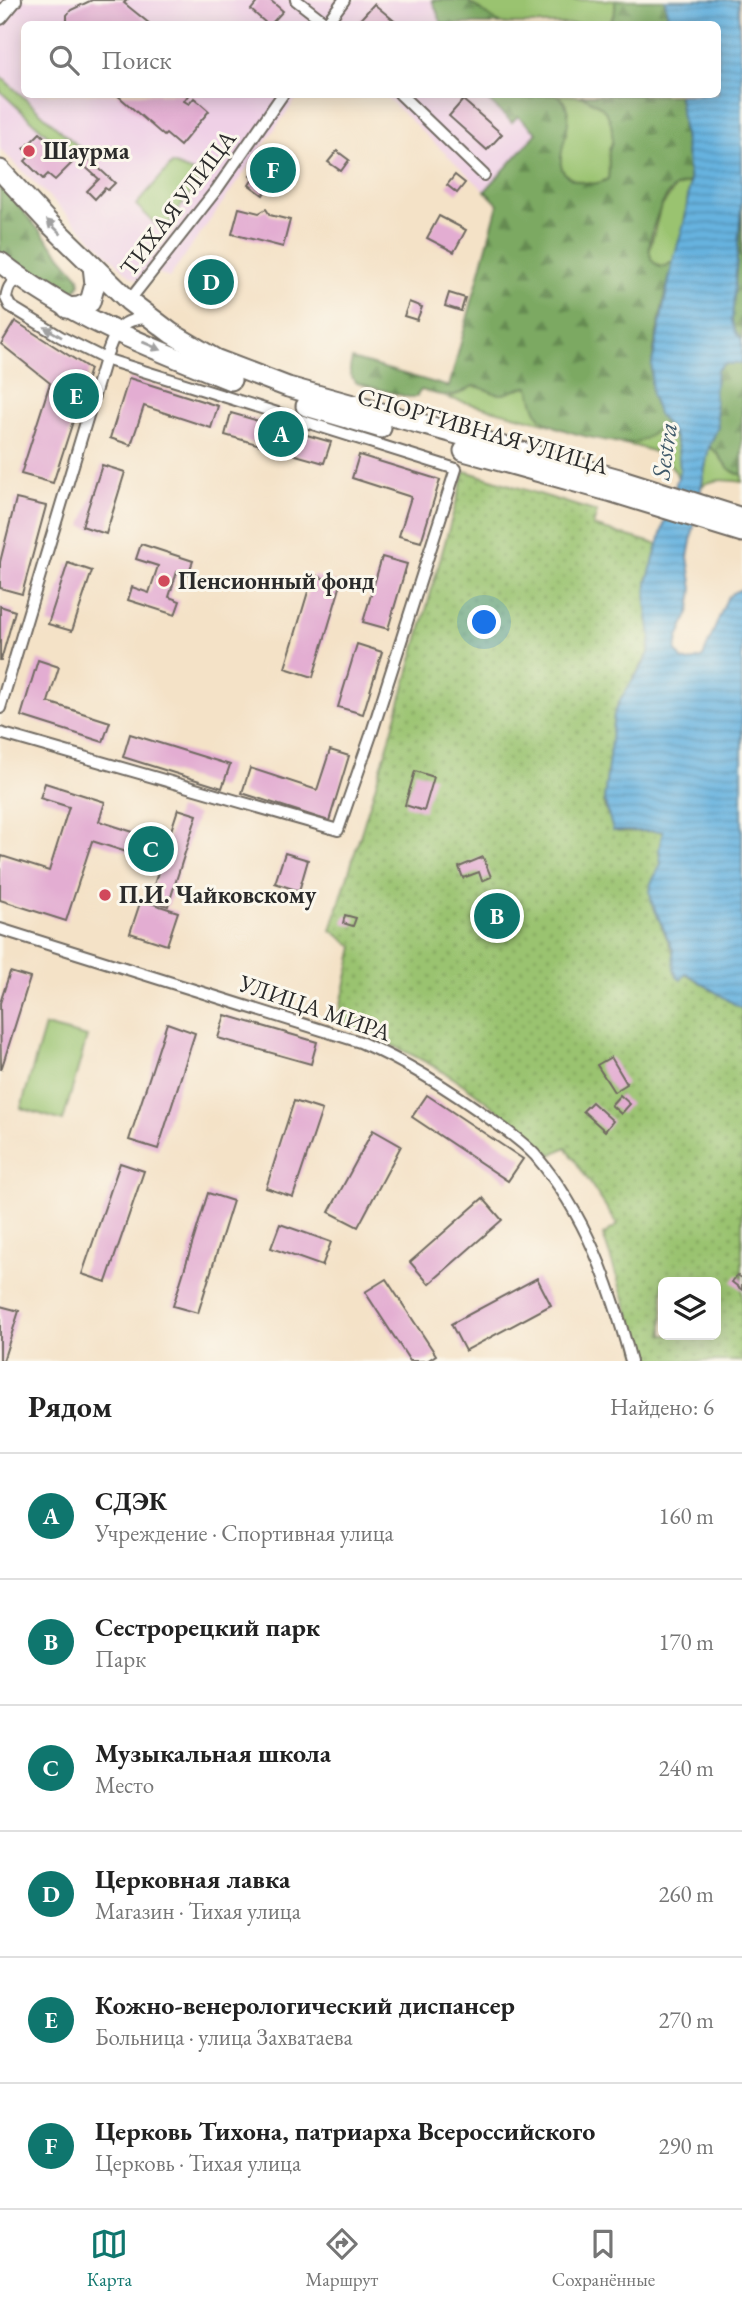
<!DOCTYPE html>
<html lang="ru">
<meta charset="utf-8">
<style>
:root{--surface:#fff;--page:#f2f2f2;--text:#222;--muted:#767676;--line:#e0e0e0;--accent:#0f766e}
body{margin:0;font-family:"EB Garamond",serif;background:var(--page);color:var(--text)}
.controls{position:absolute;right:21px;bottom:21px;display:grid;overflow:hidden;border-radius:10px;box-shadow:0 4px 18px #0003}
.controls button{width:63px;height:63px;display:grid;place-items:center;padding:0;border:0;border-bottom:2px solid var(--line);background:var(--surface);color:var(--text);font:35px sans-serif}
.you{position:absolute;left:485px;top:623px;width:24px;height:24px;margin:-18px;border:5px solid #fff;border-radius:50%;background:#1a73e8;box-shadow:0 0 0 10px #1a73e833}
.badge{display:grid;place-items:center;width:46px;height:46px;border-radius:50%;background:var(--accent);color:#fff;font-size:23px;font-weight:700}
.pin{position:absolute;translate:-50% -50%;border:4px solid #fff;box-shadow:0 2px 7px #0006}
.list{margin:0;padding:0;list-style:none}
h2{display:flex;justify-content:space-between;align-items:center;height:91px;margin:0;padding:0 28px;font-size:30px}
h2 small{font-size:23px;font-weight:400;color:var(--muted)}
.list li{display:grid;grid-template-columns:46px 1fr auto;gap:21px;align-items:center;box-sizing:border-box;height:126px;padding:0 28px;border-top:2px solid var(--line)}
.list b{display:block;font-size:26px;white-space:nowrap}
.list p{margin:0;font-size:23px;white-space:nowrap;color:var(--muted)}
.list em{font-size:23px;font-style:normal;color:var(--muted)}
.icon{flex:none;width:38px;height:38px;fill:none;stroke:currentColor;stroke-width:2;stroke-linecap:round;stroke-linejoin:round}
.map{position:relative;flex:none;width:742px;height:1361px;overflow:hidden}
.search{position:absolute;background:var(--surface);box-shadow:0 4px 18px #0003;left:21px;right:21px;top:21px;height:77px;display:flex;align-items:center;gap:18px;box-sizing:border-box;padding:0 24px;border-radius:10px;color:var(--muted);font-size:26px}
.sheet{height:847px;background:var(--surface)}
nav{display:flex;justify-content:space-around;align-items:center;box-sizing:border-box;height:98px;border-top:2px solid var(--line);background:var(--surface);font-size:19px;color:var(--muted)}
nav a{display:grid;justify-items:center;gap:4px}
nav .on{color:var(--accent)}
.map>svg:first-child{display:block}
</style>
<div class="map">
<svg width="742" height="1361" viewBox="0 0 742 1361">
<defs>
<pattern id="forest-firs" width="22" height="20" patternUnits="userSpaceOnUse" patternTransform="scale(1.75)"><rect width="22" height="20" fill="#7ba962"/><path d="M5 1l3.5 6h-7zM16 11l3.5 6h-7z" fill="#658a51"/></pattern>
<pattern id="park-dots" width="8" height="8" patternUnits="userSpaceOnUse" patternTransform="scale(1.75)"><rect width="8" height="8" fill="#9ac36f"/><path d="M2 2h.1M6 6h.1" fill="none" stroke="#7e9f5b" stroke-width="1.8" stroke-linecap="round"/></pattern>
<pattern id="water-rules" width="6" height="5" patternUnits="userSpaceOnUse" patternTransform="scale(1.75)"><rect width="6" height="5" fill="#66b2df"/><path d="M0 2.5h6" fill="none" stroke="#5491b5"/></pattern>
</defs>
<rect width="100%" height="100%" fill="#fbf7ec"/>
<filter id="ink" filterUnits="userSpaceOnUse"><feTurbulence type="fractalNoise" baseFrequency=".0143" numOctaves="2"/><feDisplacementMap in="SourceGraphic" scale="14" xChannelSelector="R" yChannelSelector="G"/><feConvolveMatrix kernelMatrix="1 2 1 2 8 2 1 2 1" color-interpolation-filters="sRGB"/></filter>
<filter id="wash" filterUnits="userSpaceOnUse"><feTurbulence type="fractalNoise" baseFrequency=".00686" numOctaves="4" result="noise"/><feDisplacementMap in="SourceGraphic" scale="28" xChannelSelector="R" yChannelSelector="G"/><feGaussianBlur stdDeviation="1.57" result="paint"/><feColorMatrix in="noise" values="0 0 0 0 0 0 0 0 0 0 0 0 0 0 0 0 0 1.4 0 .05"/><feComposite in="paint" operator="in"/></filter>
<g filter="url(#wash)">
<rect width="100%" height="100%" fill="#f4e2c7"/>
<g fill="#efd0e6">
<path d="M0,0H432L442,24H24V94L299,95L169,278L156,272L140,281L130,276L0,149Z"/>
<path d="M384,95H482L512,121L518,116L537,133L485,191Z"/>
</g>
<g fill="#9ac36f" stroke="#62774d" stroke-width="2">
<path d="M466,0H615C616,10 615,19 605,24H500Z"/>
<path d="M0,76L80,148L71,157L0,91Z"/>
<path d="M558,95C589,94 615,102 612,141C612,148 610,144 609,151C608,161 610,169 608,179C598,184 593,185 582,182C532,172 589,122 558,95Z"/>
<path d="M172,164L203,176L163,231L136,205Z"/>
<path d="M690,182C687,202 683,242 674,259C671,264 665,266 660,267L652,261L649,253L660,209L675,188Z"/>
<path d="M473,386C485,387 494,395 507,392C516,391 519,386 529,387C534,404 536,416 552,425L448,398L461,393Z"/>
<path d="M665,423C678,441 682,458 679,480C667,448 643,448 613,442C638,443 646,438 665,423Z"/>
<path d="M709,447C719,452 719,457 726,465C730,471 736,473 742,475V482C727,480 715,478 702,486Z"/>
<path d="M45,1026L87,1037L63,1121L21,1108Z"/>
</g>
<g fill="url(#forest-firs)" stroke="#536a46" stroke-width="2">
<path d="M432,0H466L500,24H442Z"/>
<path d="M615,0H665L669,24H605C615,19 616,10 615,0Z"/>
<path d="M482,95H558C590,122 532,172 582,182C593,185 598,184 608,179C610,169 608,160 609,151C610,144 612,148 612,140C614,112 601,105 580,95H679L690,182C685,184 678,185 674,188C661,198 647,239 650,254C651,261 655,263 660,267L666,266L673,261C666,296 647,359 652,393C653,404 659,414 665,423C657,429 648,439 638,442C621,447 551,431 540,417C534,409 532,397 529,387C517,386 512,394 501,394C490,394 483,386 473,386C452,399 445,397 421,390L416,397H408L357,383C348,375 349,370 352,359L449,387L498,204L485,191L537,133L518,116L512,122Z"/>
<path d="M0,184L79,277L80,284L75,291H65L13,264L0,254Z"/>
<path d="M742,195V340L736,333L732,321Z"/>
<path d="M732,363L742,364V475C736,473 730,471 726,465C719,457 719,452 709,447L718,427L714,393L717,370L724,364Z"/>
</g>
<path fill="url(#park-dots)" stroke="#62774d" stroke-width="2" fill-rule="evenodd" d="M465,471L597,512L593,526L659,545L647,582L651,636L649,653L617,706L604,799V807L617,832L663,831L659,849L661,864L655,874L652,903L674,955L685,973L742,1009V1361H639L630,1317L603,1235L618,1225L566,1147L551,1155C521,1130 491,1103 458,1081C420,1056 379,1039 337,1022L354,947L331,930L389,742ZM663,1282H716V1335H663Z"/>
<path fill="url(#water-rules)" stroke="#486e85" stroke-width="2" d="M665,0H738L742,95V195L732,321L736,333L742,340V364H724L717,370L714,393L718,427L709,447L688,557L693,589L690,610L678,638L676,651L683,660L689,662L703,657L727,598L734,592L742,589V1009L686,973L681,980L677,977L674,970L673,950L652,903L650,893L651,883L661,864L659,849L663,831H613L604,799L614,714L621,698L645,662L649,653L651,636L646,603L647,582L680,470L678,448L674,435L658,414L652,396L651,382L652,363L673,261L685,220L690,182L679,95L718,94V24H669Z"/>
<g id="blocks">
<g fill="#e3add2">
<path d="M92,0H127L124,3L150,24H85L67,22V15L71,10Z"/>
<path d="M259,0H270L283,11L271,24H267L251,10Z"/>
<path d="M374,4L398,24H356Z"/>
<path d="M116,94H189L184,101L189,104L194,98L209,111L180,146L166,134L164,136Z"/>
<path d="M463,100L502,134L487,150L449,116Z"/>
<path d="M40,133L72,163L55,180L48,174L43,179L25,161L31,155L24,149Z"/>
<path d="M275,147L290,157L287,161L290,163L278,180L274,178L263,195L249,185L253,179L250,176L253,172L257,174L261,168L258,166L269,149L272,151Z"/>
<path d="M337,151L349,160L341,171L328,162Z"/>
<path d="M81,152L115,183L108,190L105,188L95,199L87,191L99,179L81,163L80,165L74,160Z"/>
<path d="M455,175L465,183L457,193L447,185Z"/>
<path d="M239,208L259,213L266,209L270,215L290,220L283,247L232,234Z"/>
<path d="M439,216L466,230L454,252L427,238Z"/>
<path d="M206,266L226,276L216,297L195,287Z"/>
<path d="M449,293L465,298L461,311L445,306Z"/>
<path d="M409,302L422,307L417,320L404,316Z"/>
<path d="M15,321L90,369L53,483L21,474L50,383L1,344Z"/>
<path d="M129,378L218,406L211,428L144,406L131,445L110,438Z"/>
<path d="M231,413L331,442L324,463L225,435Z"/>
<path d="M359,455L440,480L421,542L399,536L411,497L352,478Z"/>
<path d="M102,465L125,472L106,534L82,526Z"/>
<path d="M16,499L46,506L22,594L0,588V562Z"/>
<path d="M141,544L193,561L188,575L177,572L169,597L180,601L175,615L128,600L132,587L149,593L158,566L136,559Z"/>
<path d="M382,557L407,564L388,629L363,622Z"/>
<path d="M68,563L92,571L72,631L48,624Z"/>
<path d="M313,575L341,584L313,677L285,668Z"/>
<path d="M0,606L15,611L1,660H0Z"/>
<path d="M357,644L382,652L363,714L338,707Z"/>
<path d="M38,660L59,667L48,702L110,722L103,742L21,716Z"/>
<path d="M130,734L230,765L222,788L123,757Z"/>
<path d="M330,750L349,756L329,821L242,793L250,768L317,790Z"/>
<path d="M415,771L434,777L424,811L405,805Z"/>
<path d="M45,783L105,802L99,821L167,843L178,809L197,815L168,906L149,900L161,863L92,841L66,921L0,900V863L2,856L49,871L69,807L40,798Z"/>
<path d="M285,853L308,860L299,891L275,883Z"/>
<path d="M483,857L491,877L482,881L479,872L463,878L459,867Z"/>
<path d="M141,900L178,912L167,945L130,933Z"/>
<path d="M345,915L356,918L353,926L343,923Z"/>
<path d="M10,972L30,978L1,1070L0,1003Z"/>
<path d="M225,1015L317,1042L311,1064L218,1038Z"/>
<path d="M167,1023L195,1033L158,1149L129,1140Z"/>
<path d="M611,1057L627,1084L614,1092L597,1065Z"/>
<path d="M427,1095L523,1159L508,1181L412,1117Z"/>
<path d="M620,1095L630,1104L621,1114L611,1105Z"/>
<path d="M294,1101L322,1110L293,1197L266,1188Z"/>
<path d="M592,1102L613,1121L605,1131L583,1111Z"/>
<path d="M373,1130L401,1146L358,1227L329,1212Z"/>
<path d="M120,1163L144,1171L106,1282L82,1274Z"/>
<path d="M208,1193L233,1201L198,1313L173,1306Z"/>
<path d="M483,1198L502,1220L429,1284L410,1262Z"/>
<path d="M280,1224L331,1242L322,1266L271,1248Z"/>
<path d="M737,1275L742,1278V1290L732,1282Z"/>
<path d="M537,1278L551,1305L465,1351L451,1324Z"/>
<path d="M386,1279L436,1355L427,1361H410L365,1292Z"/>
<path d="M0,1306L19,1311L3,1361H0Z"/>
</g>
</g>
</g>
<g filter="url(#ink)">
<use href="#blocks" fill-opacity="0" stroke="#716b62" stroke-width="2"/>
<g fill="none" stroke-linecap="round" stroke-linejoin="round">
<defs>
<g id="minor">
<path d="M296,0L327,24"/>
<path d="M326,24L344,0"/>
<path d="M400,94L484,175"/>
<path d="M129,301L217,189L283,94"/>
<path d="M0,708L105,359C115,333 117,319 148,318"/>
<path d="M0,733L338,830L371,735L456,469L105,359L61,337L10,306L6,298C8,286 11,282 22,278"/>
<path d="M0,929L360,1042C408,1063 451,1090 493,1121C507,1131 523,1142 535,1155C586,1214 611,1286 631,1361"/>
</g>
<path id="tertiary" d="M0,17L14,0"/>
<g id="trunk">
<path d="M0,170L47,221L129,301L171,333L215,359L288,387L619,479L742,518"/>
<path d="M0,262C68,316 151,348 231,380"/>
<path d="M67,308L79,307L90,302L95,284L93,266"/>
<path d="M306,406L381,428"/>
<path d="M464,451L612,492L742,532"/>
</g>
</defs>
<use href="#minor" stroke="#716b62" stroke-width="14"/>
<use href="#tertiary" stroke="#716b62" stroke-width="18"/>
<use href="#trunk" stroke="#716b62" stroke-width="23"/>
<use href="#minor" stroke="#fff" stroke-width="10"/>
<use href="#tertiary" stroke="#fff" stroke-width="14"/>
<use href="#trunk" stroke="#fff" stroke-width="19"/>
</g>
<defs><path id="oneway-solid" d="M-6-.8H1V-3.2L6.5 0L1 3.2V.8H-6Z" transform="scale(1.75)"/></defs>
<g fill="#a0a0a0">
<use href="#oneway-solid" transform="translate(54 227) rotate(-135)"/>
<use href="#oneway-solid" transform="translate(53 332) rotate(-149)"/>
<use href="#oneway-solid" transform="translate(152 346) rotate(23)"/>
</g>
</g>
<g fill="#d1495b" stroke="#fbf7ec" stroke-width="2.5">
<circle cx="29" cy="151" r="7"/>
<circle cx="164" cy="581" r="7"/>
<circle cx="105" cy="895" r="7"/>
</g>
<g text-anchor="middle" stroke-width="6" stroke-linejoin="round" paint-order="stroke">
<g font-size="24" font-weight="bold" fill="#2b2b2b" stroke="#fbf7ec" text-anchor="start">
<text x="43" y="159">Шаурма</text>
<text x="178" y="589">Пенсионный фонд</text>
<text x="119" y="903">П.И. Чайковскому</text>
</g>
<g font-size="24" fill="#2b2b2b" stroke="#fbf7ec">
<text transform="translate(178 203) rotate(-53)" y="8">ТИХАЯ УЛИЦА</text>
<text transform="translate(483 431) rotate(16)" y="8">СПОРТИВНАЯ УЛИЦА</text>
<text transform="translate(315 1008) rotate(19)" y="8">УЛИЦА МИРА</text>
</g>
<g font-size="26" font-style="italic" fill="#405a6a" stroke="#fbf7ec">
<text transform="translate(664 451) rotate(-82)" y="9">Sestra</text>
</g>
</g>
</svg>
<div class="controls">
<button><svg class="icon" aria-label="layers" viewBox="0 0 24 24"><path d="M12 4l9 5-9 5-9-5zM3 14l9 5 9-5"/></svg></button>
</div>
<div class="you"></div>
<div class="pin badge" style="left:281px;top:434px">A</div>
<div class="pin badge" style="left:497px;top:916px">B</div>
<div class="pin badge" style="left:151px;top:849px">C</div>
<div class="pin badge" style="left:211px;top:282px">D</div>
<div class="pin badge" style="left:76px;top:396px">E</div>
<div class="pin badge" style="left:273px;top:170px">F</div>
<div class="search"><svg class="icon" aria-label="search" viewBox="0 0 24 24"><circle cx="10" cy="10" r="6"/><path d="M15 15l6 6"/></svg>Поиск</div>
</div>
<section class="sheet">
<h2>Рядом<small>Найдено: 6</small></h2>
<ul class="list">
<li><span class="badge">A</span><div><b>СДЭК</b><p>Учреждение · Спортивная улица</p></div><em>160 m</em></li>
<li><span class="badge">B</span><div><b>Сестрорецкий парк</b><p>Парк</p></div><em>170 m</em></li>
<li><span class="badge">C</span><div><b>Музыкальная школа</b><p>Место</p></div><em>240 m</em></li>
<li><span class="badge">D</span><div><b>Церковная лавка</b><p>Магазин · Тихая улица</p></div><em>260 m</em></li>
<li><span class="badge">E</span><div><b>Кожно-венерологический диспансер</b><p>Больница · улица Захватаева</p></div><em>270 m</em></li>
<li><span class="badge">F</span><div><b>Церковь Тихона, патриарха Всероссийского</b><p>Церковь · Тихая улица</p></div><em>290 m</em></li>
</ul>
</section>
<nav>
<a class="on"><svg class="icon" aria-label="map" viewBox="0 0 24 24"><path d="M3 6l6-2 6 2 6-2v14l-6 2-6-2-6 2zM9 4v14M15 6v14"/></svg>Карта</a>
<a><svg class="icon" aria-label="directions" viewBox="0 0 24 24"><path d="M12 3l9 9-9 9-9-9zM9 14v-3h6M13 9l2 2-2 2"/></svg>Маршрут</a>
<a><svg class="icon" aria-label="saved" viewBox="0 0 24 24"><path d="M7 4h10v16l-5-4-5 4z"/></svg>Сохранённые</a>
</nav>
